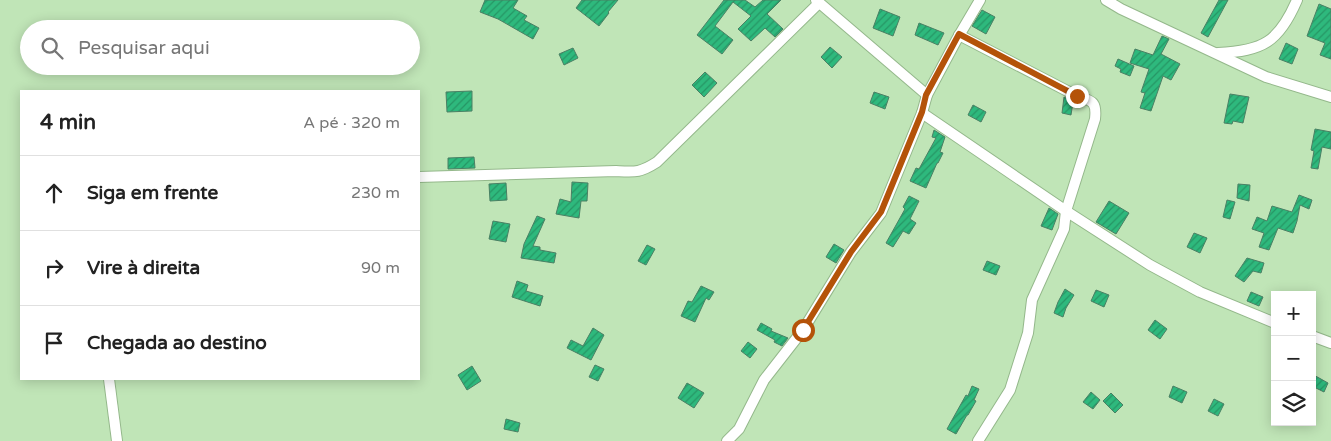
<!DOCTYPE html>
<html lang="pt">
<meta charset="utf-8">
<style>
:root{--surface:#fff;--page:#f2f2f2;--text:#222;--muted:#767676;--line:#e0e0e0}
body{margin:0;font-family:"Varela Round",sans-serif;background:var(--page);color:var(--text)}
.controls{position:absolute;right:15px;bottom:15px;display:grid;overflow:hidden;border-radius:0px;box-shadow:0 2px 12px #0003}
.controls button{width:45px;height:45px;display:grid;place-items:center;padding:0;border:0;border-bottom:1px solid var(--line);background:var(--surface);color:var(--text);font:25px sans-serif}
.stop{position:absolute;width:15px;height:15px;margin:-11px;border:4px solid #b45309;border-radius:50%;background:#fff}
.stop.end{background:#b45309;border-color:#fff;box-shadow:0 1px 5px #0008}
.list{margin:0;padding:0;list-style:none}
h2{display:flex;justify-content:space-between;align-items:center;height:65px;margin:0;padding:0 20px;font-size:21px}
h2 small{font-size:16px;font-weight:400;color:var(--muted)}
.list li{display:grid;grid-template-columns:32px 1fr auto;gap:15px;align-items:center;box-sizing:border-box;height:75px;padding:0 20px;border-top:1px solid var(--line)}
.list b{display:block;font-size:19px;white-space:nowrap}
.list em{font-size:16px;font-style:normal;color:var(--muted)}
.icon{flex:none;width:28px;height:28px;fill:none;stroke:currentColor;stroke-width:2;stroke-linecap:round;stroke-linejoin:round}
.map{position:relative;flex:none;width:1331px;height:441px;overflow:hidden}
.search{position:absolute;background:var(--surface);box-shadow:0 2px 12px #0003;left:20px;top:20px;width:400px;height:55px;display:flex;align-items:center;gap:12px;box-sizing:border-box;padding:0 18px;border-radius:28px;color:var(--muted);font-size:19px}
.panel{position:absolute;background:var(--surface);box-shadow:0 2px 12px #0003;left:20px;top:90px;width:400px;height:290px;border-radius:0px}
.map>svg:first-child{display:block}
</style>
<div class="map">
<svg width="1331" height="441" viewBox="0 0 1331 441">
<defs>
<pattern id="building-hatch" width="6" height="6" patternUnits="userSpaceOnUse" patternTransform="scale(1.25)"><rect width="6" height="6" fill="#2eb97d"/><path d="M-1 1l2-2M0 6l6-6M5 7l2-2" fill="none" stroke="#269665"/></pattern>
</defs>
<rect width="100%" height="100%" fill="#c0e5b7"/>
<g fill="url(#building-hatch)" stroke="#4a8064">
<path d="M485,0H518L513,8L527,16L524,20L539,28L533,39L498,19L480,12Z"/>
<path d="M582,0H618L608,12L609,13L599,26L576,8Z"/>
<path d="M724,0H745L755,7L763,0H781L767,14L783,29L775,37L765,28L751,41L738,29L751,16L733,2L715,26L733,40L722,54L697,35Z"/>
<path d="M1219,0H1228L1208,37L1201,33Z"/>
<path d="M1319,4L1331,9V59L1320,55L1325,43L1307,36Z"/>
<path d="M880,9L900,17L893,36L873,28Z"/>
<path d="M982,10L995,17L986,34L972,26Z"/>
<path d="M919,23L944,33L938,45L915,35Z"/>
<path d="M1162,36L1169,39L1161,54L1180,64L1171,80L1163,76L1151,111L1140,108L1145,93L1141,92L1149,69L1130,63L1135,49L1153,55Z"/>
<path d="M1286,43L1298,49L1292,64L1279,59Z"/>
<path d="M830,47L842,57L832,68L821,57Z"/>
<path d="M573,48L578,58L564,65L559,54Z"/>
<path d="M1118,59L1134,66L1130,76L1120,72L1121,69L1115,66Z"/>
<path d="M705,72L717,83L704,97L692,85Z"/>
<path d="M472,91V111L447,112L446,92Z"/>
<path d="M874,92L889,97L885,109L870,103Z"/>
<path d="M1230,94L1249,97L1243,123L1233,121L1232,124L1224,123Z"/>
<path d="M1064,97L1073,102L1071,115L1062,113Z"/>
<path d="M973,105L986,112L981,122L968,115Z"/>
<path d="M1315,129L1331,132V149L1322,147L1318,169L1311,168L1314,151L1311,150Z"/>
<path d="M934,130L945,137L940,152L943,153L938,163H937L926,188L910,181L916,168L919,169L936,138L932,137Z"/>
<path d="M474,157L475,168L448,169V158Z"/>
<path d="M572,182L588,183L587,201H581L579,218L556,214L560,199L571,202Z"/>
<path d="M506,183L507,200L490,201L489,184Z"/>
<path d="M1238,184L1250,185L1249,201L1237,198Z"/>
<path d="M1299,195L1312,200L1309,209L1300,205L1297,221L1293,233L1278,228L1269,250L1259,247L1264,233L1252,229L1257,217L1267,221L1272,206L1292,212Z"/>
<path d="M909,196L919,201L910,219L916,223L909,234L903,231L893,247L886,243L905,209L903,207Z"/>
<path d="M1227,200L1235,202L1230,219L1223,217Z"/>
<path d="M1109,201L1129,213L1116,234L1096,222Z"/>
<path d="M1049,208L1058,214L1052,230L1041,226Z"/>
<path d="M537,216L545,219L533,246L540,247V250L556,253L554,263L521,258L524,244Z"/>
<path d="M493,221L510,224L506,242L489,239Z"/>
<path d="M1194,233L1207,238L1200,253L1187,247Z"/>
<path d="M834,244L844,250L836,263L826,257Z"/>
<path d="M647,245L655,249L646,265L638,261Z"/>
<path d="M1247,258L1264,263L1261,273L1253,271L1244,282L1235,276Z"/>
<path d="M987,261L1000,266L996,275L983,270Z"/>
<path d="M517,281L528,285L526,291L543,296L540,306L512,297Z"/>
<path d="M701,286L714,292L709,300L706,298L695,322L681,316L688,301L692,302Z"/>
<path d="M1065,289L1074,295L1066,308L1063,317L1054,313L1058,302Z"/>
<path d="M1096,290L1109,295L1104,307L1091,301Z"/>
<path d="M1251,292L1263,297L1259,306L1247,301Z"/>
<path d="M1155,320L1167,329L1160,339L1148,330Z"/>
<path d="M761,323L772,329L771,331L788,338L782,346L774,342L775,340L757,330Z"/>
<path d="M593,328L604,335L591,360L567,348L571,340L583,346Z"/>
<path d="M748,342L757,349L750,358L741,351Z"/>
<path d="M595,365L604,369L598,381L589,377Z"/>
<path d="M472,366L481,381L467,390L458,375Z"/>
<path d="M1312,374L1328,383L1324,392L1312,386Z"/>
<path d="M687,383L704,393L694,408L678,398Z"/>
<path d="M972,386L979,389L974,400L976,401L968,415H967L956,434L947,429L966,395L968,396Z"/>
<path d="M1173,386L1187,392L1182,403L1169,397Z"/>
<path d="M1091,392L1100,400L1093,409L1083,402Z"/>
<path d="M1111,393L1123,405L1115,413L1103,401Z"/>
<path d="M1214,399L1224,404L1218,416L1208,411Z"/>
<path d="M506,419L520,423L518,432L504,429Z"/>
</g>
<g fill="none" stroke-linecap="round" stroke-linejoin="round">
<defs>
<g id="minor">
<path d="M816,0L927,95"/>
<path d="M1106,0L1121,9L1266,77L1331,97"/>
<path d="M959,35L1077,96C1092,101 1097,101 1095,119L1066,211L1064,229L1032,300L1028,333L1010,390L978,441"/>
<path d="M1218,53C1263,51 1279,42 1297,0"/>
<path d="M922,113L1066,211L1150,265L1200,292L1275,323"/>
<path d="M419,177L616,171C635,172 640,173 657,162L819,3"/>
<path d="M1312,336L1331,343"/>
<path d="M109,379L117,441"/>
<path d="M727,441L739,429L764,380L803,330L851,252L881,213L922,113L927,95L957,39L980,0"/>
</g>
</defs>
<use href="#minor" stroke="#94b88b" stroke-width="12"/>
<use href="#minor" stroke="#fff" stroke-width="10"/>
</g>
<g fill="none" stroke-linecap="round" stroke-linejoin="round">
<path stroke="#b45309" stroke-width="6" d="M803,330L851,252L881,212L922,112L926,95L959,34L1077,96"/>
</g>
</svg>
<div class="controls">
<button>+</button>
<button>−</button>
<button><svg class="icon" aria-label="layers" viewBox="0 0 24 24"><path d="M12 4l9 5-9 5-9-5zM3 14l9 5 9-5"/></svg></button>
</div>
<div class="stop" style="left:803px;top:330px"></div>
<div class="stop end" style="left:1077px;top:96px"></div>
<div class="search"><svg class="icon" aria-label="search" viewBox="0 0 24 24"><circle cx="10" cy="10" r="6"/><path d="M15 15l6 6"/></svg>Pesquisar aqui</div>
<section class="panel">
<h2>4 min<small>A pé · 320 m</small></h2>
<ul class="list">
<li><svg class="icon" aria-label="ahead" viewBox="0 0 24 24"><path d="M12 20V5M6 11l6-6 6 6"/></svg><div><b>Siga em frente</b></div><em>230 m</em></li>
<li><svg class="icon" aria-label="right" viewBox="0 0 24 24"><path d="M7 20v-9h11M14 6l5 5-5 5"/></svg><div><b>Vire à direita</b></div><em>90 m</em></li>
<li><svg class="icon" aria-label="arrive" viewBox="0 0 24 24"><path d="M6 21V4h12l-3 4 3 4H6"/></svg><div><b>Chegada ao destino</b></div></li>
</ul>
</section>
</div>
